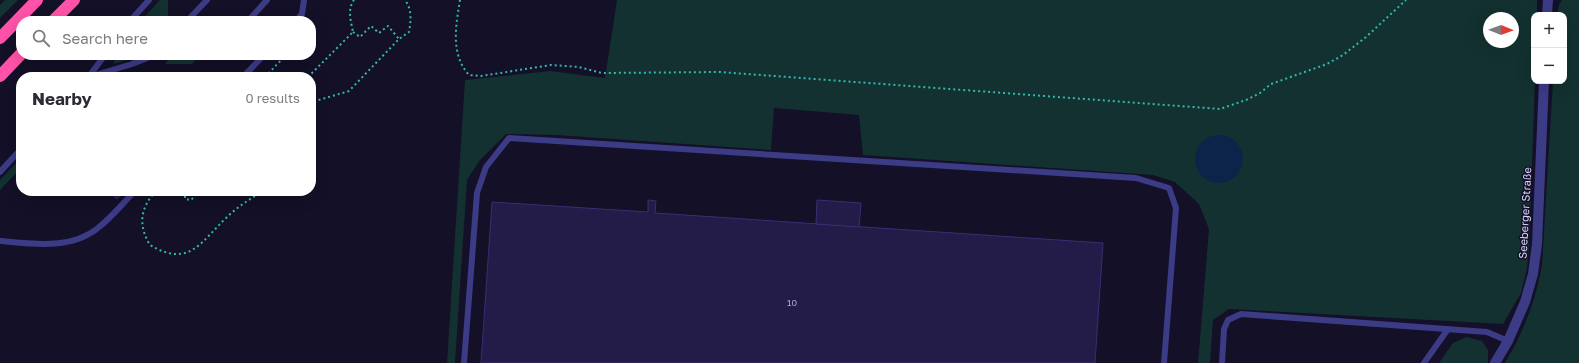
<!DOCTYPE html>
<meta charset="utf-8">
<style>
:root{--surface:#fff;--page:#f2f2f3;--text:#2b2b33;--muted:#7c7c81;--line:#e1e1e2}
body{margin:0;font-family:"Golos Text",sans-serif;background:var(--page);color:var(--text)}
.controls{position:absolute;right:12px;top:12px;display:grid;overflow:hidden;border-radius:8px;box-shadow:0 4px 16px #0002}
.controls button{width:36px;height:36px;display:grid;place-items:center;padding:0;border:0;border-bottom:1px solid var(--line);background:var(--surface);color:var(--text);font:20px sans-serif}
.compass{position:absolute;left:1483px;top:12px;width:36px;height:36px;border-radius:50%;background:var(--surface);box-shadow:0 4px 16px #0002;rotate:91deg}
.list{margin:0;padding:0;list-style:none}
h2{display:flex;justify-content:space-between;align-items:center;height:52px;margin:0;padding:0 16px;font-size:17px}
h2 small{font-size:13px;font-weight:400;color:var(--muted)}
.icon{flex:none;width:22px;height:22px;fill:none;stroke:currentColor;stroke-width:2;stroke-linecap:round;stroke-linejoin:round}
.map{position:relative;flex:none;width:1579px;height:363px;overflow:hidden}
.search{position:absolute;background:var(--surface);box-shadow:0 4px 16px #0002;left:16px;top:16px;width:300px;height:44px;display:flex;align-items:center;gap:10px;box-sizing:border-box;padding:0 14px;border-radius:16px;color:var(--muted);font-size:15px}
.panel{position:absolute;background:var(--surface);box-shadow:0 4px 16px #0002;left:16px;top:72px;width:300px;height:124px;border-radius:16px}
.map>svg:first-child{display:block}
</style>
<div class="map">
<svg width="1579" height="363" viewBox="0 0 1579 363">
<rect width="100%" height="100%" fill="#131027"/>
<g fill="#133130" fill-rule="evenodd">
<path d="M5,0H18L0,18V5Z"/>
<path d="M160,0H168V21H141Z"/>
<path d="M617,0H1537V15H1534L1535,81L1529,249L1527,268L1521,293L1503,324L1229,309L1213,320L1210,363H1198L1209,229L1199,204L1175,182L1153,175L863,155L859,115L774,108L771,150L556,135L506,134L480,160L467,180L455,363H447L465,80L550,71L605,78ZM1489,18H1513V42H1489Z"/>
<path d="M1562,0H1579V363H1505C1523,333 1536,300 1542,265L1553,81H1564V15H1557L1559,5Z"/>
<path d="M118,55H143L113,64Z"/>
<path d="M173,55H200L192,64H165Z"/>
<path d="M21,158V168L0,190V180Z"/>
<path d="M1466,337L1482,341L1488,350V363H1439L1453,343Z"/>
</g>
<circle fill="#0c244a" cx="1219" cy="159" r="24"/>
<g fill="#241c48" stroke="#3a2e74">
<path d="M108,191H124L117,199Z"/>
<path d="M648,200L656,201L655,213L1103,243L1095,363H481L492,202L648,212Z"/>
<path d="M817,200L861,203L859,227L816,224Z"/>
</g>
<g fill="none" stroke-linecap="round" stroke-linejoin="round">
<g stroke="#30b9ae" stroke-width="2" stroke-dasharray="2 3" stroke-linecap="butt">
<path d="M460,0C456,25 450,54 469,75L481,76L551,65L579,67L602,73L720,72L1220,109L1246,100L1260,93L1271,84L1327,64L1343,55L1366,37L1406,0"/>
<path d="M353,32L360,37L371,26L379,33L388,26L399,39"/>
<path d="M265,77L286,55"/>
<path d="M308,77L353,32C351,22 347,9 354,0"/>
<path d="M311,105L312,102L349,91L399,39L409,32C411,21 412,9 405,0"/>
<path d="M156,191C140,208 138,225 150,245C189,268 200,243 226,218C237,207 250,199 263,191"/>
<path d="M185,191V199L191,200L199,191"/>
</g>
<g stroke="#3c3b86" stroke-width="6">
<path d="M130,21L149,0"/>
<path d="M187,21L207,0"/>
<path d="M248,21L267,0"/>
<path d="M296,21L302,14L304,0"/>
<path d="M90,75L105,55"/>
<path d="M89,77L132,64L155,55"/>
<path d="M243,77L264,55"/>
<path d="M0,172L21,149"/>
<path d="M0,241C33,244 71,250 98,228C112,217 123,203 135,191"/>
<path d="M464,363L477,193L486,167L509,138L1136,178L1169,188L1176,208L1164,363"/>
<path d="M1222,363L1224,329L1228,320L1241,314L1487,332L1508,341"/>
<path d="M1424,363L1448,329"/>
</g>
<g stroke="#3c3b86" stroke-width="10">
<path d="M1547,15L1548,0"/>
<path d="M1495,363L1508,341L1525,302L1533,274L1537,244L1544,81"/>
</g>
<g stroke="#ff52a8" stroke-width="12">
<path d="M53,21L74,0"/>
<path d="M0,38L37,0"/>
<path d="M0,76L21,54"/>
</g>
</g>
<g text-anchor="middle" stroke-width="3" stroke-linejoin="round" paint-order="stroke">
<g font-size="9" fill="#aca8d1">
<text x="792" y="306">10</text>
</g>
<g font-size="11" fill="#dad6ff" stroke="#131027">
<text transform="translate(1525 213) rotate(-87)" y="4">Seeberger Straße</text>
</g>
</g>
</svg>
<div class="controls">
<button>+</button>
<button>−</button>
</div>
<svg class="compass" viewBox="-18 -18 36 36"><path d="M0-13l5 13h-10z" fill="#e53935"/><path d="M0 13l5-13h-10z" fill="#7c7c81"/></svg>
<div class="search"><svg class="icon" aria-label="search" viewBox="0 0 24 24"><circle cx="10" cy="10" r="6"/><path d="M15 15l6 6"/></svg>Search here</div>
<section class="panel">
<h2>Nearby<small>0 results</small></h2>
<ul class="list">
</ul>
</section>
</div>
